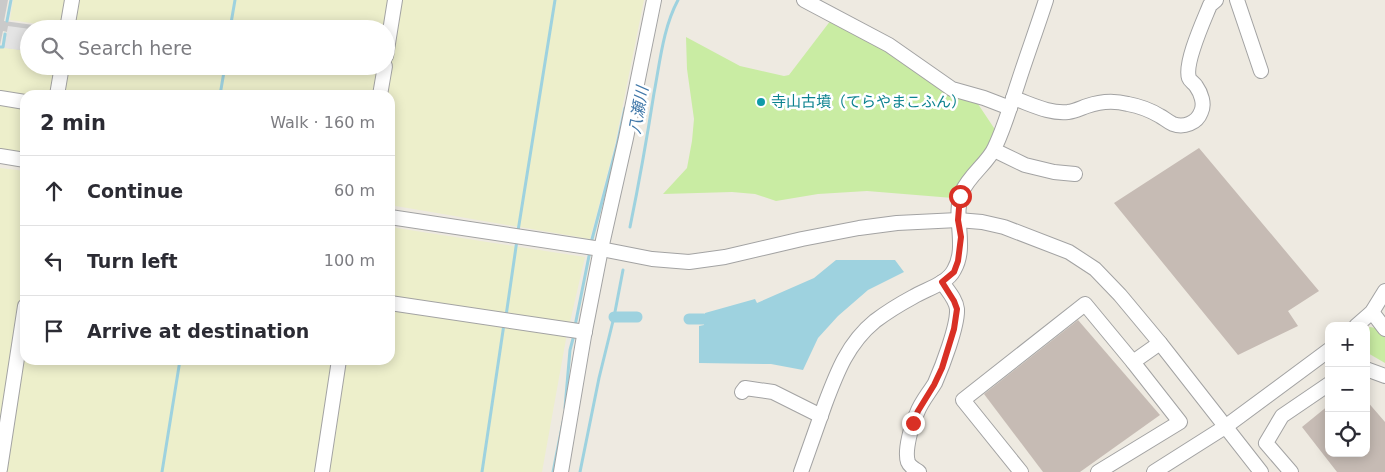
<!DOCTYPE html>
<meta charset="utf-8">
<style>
:root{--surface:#fff;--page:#f2f2f3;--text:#2b2b33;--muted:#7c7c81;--line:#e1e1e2}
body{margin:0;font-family:"DejaVu Sans","Noto Sans JP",sans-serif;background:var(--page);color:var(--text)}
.controls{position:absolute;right:15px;bottom:15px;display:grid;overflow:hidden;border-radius:10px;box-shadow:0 2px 12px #0003}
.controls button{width:45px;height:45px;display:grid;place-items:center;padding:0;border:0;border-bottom:1px solid var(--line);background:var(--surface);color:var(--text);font:25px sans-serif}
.stop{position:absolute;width:15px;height:15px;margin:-11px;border:4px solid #d93025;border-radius:50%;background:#fff}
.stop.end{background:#d93025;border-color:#fff;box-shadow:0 1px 5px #0008}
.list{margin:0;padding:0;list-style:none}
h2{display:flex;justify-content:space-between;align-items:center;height:65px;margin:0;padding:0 20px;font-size:21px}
h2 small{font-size:16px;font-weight:400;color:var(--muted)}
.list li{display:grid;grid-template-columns:32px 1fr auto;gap:15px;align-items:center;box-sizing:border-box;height:70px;padding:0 20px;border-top:1px solid var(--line)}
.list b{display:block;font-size:19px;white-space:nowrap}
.list em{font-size:16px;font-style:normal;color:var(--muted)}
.icon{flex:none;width:28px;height:28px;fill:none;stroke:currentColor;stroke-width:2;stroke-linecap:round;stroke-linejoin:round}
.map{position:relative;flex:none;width:1385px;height:472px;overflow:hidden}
.search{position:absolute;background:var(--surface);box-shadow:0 2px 12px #0003;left:20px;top:20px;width:375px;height:55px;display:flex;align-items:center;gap:12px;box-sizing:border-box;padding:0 18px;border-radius:28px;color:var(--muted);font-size:19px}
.panel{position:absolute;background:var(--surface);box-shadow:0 2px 12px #0003;left:20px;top:90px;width:375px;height:275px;border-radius:15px}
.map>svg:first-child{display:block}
</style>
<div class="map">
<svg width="1385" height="472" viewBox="0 0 1385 472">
<rect width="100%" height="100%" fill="#eeeae1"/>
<path fill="#cacaca" d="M0,0H8L4,21L63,29H29V51L4,48L7,32L3,31L0,45Z"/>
<g fill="#edefcb">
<path d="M13,0H67L63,24L60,27L10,20Z"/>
<path d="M77,0H391L386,29H72Z"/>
<path d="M399,0H644L615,144L590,239L390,205V95H384Z"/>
<path d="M0,47L29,51V66H58L53,95H25V97L0,93Z"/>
<path d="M66,66H380L376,95H62Z"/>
<path d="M0,102L25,105V153L0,149Z"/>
<path d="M0,168L25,171V360H390V227L585,257L566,339L542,472H0Z"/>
</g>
<g fill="#c9eca3">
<path d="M831,20L976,101L996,131L981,159L958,184L953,198L867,191L818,194L776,201L755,194L732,192L663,194L687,168L692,141L694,119L687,69L686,37L740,66L784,76L789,75Z"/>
<path d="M1370,327L1376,328L1385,336V363L1366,352V330Z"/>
</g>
<path fill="#e4e4e4" d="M8,26L30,29H29V51L4,48Z"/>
<path fill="#9ed2df" d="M836,260H895L904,272L868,290L838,316L818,338L803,370L771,364L699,363V326L704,325L705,313L755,299L757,303L814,278Z"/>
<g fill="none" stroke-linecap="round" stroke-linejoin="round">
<g stroke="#9ed2df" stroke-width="3">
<path d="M7,21L11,0"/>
<path d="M230,29L235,0"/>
<path d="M0,47H3L5,34"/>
<path d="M220,95L225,66"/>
<path d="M630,227C639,183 647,138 654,93C660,62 663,28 678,0"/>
<path d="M518,231L555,0"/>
<path d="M591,243L617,145L625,108"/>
<path d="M506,316L517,240"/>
<path d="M575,326L590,251"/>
<path d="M565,408L570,350L574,335"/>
<path d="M162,472L180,360"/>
<path d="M482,472L504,324"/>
<path d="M553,472L563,422"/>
<path d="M580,472L599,378L614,317L623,270"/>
</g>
<g stroke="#9ed2df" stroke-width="11">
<path d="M614,317H637"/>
<path d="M689,319H704"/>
</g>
</g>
<g fill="#c6bbb4">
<path d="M1199,148L1319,291L1288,311L1298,326L1238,355L1114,203Z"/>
<path d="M1078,320L1160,415L1080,472H1043L984,394Z"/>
<path d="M1366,400L1385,422V472H1337L1302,427L1329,405V453H1366Z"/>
</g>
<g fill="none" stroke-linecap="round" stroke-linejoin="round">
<defs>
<g id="minor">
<path d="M804,0L889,45L952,89L984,98L1010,108"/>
<path d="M1237,0L1261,71"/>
<path d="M67,29L72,0"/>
<path d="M386,56L395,0"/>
<path d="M57,95L62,66"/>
<path d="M380,95L385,66"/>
<path d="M0,98L25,102"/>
<path d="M1013,98C1031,104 1049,114 1068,112C1075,111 1081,108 1087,106C1101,101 1113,100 1128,104C1139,106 1150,110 1160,116C1164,118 1168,122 1173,124C1184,128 1197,123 1201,112C1205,104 1201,93 1196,86C1194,83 1190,81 1189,78C1184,63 1204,20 1210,5L1216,0"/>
<path d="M994,150L1025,165L1054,172L1075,174"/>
<path d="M0,156L25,160"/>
<path d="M390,217L601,249L652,259L689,262L725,257L802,239L859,228L897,223L958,220L982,222L1004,227L1069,252L1095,269L1120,295L1160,343L1261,472"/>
<path d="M390,303L585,332"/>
<path d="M1372,312L1385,329"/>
<path d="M1356,326L1372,312L1385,291"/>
<path d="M1133,362L1160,343"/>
<path d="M1366,369L1385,376"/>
<path d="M742,392L745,388L773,392L821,416"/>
<path d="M0,469L25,306"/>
<path d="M322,472L339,360"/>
<path d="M561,472L584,336L601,249L626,138L654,0"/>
<path d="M801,472C809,449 817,427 825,404C837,372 848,343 875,321C887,312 900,304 913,297C926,289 947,284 954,270C968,246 952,217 962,192C969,175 989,162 995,147C1005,126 1011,104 1018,83C1027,55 1037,28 1046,0"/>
<path d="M919,472C915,469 910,467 908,462C904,451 912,423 917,413C921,402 929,393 935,383C942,367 958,326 957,309C956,299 947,290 942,282"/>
<path d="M1021,472L963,400L1085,304L1133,362L1180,422L1098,472"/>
<path d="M1154,472L1225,427L1329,350"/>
<path d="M1291,472L1266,443L1282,416L1329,384"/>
</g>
</defs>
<use href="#minor" stroke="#a3a3a3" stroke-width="16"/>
<use href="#minor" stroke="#fff" stroke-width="14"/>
</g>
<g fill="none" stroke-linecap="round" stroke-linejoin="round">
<path stroke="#d93025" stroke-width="6" d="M913,423L918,411L934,385L942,368L954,329L957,309L954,301L942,282L954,272L958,261L961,237L958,220L960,196"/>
</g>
<circle fill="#0f9aa8" stroke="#fff" stroke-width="2" cx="761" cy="102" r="5"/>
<g text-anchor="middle" stroke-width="5" stroke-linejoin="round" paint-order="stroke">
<g font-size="15" fill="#0d838f" stroke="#fff" text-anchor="start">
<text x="771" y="107">寺山古墳（てらやまこふん）</text>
</g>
<g font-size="16" font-style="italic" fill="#4178a9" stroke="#fff">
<text transform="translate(638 110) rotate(-80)" y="6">八瀬川</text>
</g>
</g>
</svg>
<div class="controls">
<button>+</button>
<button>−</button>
<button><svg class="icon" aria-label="locate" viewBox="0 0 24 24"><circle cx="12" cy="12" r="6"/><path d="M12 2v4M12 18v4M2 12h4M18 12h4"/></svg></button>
</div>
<div class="stop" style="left:960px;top:196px"></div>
<div class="stop end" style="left:913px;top:423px"></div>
<div class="search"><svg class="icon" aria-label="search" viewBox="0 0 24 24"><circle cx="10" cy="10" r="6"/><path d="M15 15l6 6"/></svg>Search here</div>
<section class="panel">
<h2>2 min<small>Walk · 160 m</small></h2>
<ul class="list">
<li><svg class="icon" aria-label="ahead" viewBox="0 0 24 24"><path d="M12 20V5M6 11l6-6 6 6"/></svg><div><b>Continue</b></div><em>60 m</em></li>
<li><svg class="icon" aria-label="left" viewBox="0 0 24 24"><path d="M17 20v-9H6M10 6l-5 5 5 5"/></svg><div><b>Turn left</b></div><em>100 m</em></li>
<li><svg class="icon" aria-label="arrive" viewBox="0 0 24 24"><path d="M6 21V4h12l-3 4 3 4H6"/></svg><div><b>Arrive at destination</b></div></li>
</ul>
</section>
</div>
